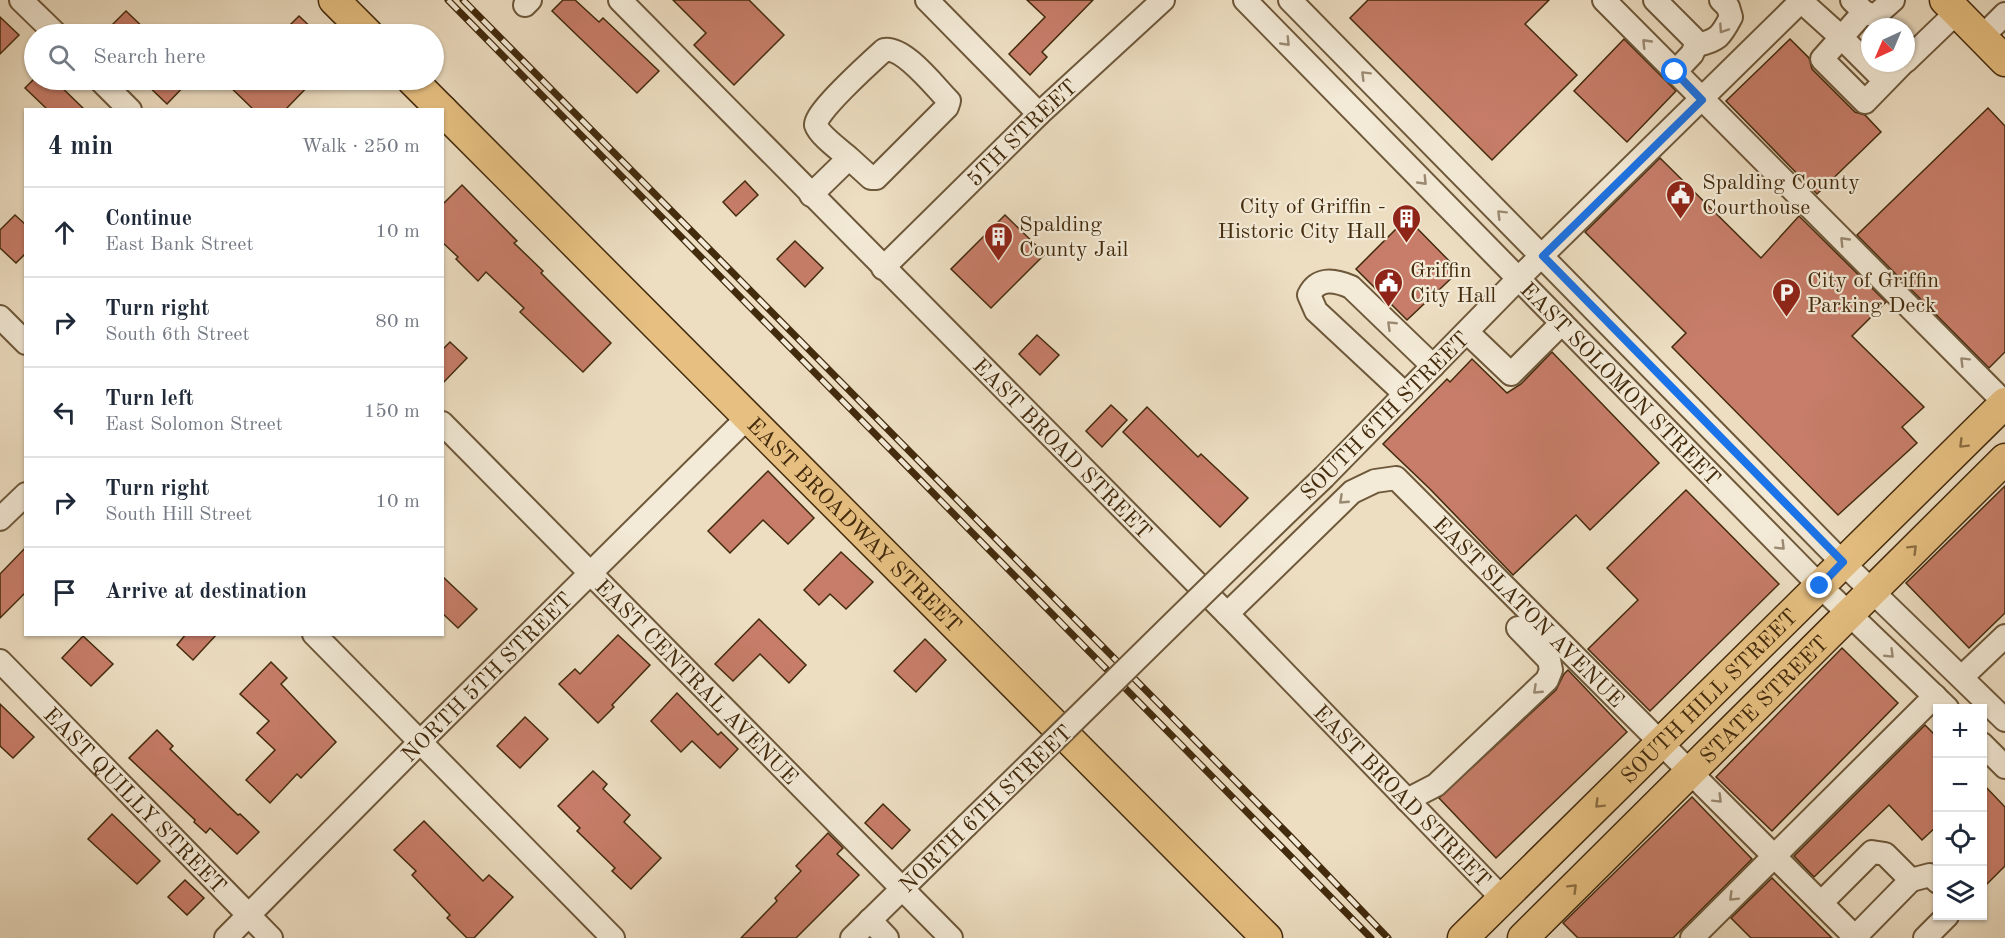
<!DOCTYPE html>
<meta charset="utf-8">
<style>
:root{--surface:#fff;--page:#f6f6f7;--text:#1f2937;--muted:#747a83;--line:#e0e1e3}
body{margin:0;font-family:"Old Standard TT",serif;background:var(--page);color:var(--text)}
.controls{position:absolute;right:18px;bottom:18px;display:grid;overflow:hidden;border-radius:0px;box-shadow:0 2px 4px #0004}
.controls button{width:54px;height:54px;display:grid;place-items:center;padding:0;border:0;border-bottom:2px solid var(--line);background:var(--surface);color:var(--text);font:30px sans-serif}
.compass{position:absolute;left:1861px;top:18px;width:54px;height:54px;border-radius:50%;background:var(--surface);box-shadow:0 2px 4px #0004;rotate:224deg}
.stop{position:absolute;width:18px;height:18px;margin:-14px;border:4px solid #1a73e8;border-radius:50%;background:#fff}
.stop.end{background:#1a73e8;border-color:#fff;box-shadow:0 2px 6px #0008}
.list{margin:0;padding:0;list-style:none}
h2{display:flex;justify-content:space-between;align-items:center;height:78px;margin:0;padding:0 24px;font-size:26px}
h2 small{font-size:20px;font-weight:400;color:var(--muted)}
.list li{display:grid;grid-template-columns:39px 1fr auto;gap:18px;align-items:center;box-sizing:border-box;height:90px;padding:0 24px;border-top:2px solid var(--line)}
.list b{display:block;font-size:22px;white-space:nowrap}
.list p{margin:0;font-size:20px;white-space:nowrap;color:var(--muted)}
.list em{font-size:20px;font-style:normal;color:var(--muted)}
.icon{flex:none;width:33px;height:33px;fill:none;stroke:currentColor;stroke-width:2;stroke-linecap:round;stroke-linejoin:round}
.map{position:relative;flex:none;width:2005px;height:938px;overflow:hidden}
.search{position:absolute;background:var(--surface);box-shadow:0 2px 4px #0004;left:24px;top:24px;width:420px;height:66px;display:flex;align-items:center;gap:15px;box-sizing:border-box;padding:0 21px;border-radius:33px;color:var(--muted);font-size:22px}
.panel{position:absolute;background:var(--surface);box-shadow:0 2px 4px #0004;left:24px;top:108px;width:420px;height:528px;border-radius:0px}
.map>svg:first-child{display:block}
</style>
<div class="map">
<svg width="2005" height="938" viewBox="0 0 2005 938">
<rect width="100%" height="100%" fill="#eddec2"/>
<filter id="stains"><feTurbulence type="fractalNoise" baseFrequency=".00333" numOctaves="4"/><feColorMatrix values="0 0 0 0 .2 0 0 0 0 .09 0 0 0 0 .02 0 0 0 .5 -.17"/></filter>
<radialGradient id="worn" r=".72"><stop offset=".6" stop-color="#630" stop-opacity="0"/><stop offset="1" stop-color="#630" stop-opacity=".3"/></radialGradient>
<g fill="#c77d69" stroke="#432b0d" stroke-width="1.5">
<path d="M563,0H575L599,22L603,18L659,71L637,93L552,11Z"/>
<path d="M673,0H749L784,35L734,85L694,45L706,33Z"/>
<path d="M1027,0H1093L1042,52L1047,57L1030,75L1009,54L1045,17Z"/>
<path d="M1368,0H1549L1525,24L1577,75L1492,160L1350,18Z"/>
<path d="M126,11L150,34H103Z"/>
<path d="M299,16L318,34H281Z"/>
<path d="M0,17L19,35L0,54Z"/>
<path d="M1624,39L1676,91L1627,142L1574,91Z"/>
<path d="M1790,39L1809,58L1812,69L1855,112L1865,115L1881,132L1817,194L1726,101Z"/>
<path d="M33,80H54L85,110H48L25,88Z"/>
<path d="M142,80H190L167,104Z"/>
<path d="M223,80H314L285,110H254Z"/>
<path d="M1988,108L2005,126V352L1989,368L1857,235Z"/>
<path d="M1660,158L1761,258L1799,216L1886,302L1852,336L1924,407L1902,427L1917,443L1838,515L1672,347L1686,333L1585,232Z"/>
<path d="M745,181L758,195L736,216L723,202Z"/>
<path d="M462,185L517,241L514,243L543,271L541,273L611,343L583,372L520,312L524,308L486,272L478,281L456,259L458,257L442,242V205Z"/>
<path d="M15,215L26,225V253L16,263L0,248V230Z"/>
<path d="M1005,215L1045,254L991,308L951,269Z"/>
<path d="M1407,218L1459,271L1407,320L1356,269Z"/>
<path d="M795,241L823,268L805,287L777,259Z"/>
<path d="M1037,335L1059,355L1040,375L1019,354Z"/>
<path d="M450,342L467,358L442,384V350Z"/>
<path d="M1552,352L1659,463L1590,530L1576,515L1513,575L1430,489L1383,444L1447,379L1450,382L1472,359L1507,393L1521,384Z"/>
<path d="M1111,405L1127,420L1102,447L1086,431Z"/>
<path d="M1147,407L1198,457L1201,454L1248,498L1220,527L1123,432Z"/>
<path d="M768,471L814,518L788,544L763,520L730,553L708,531Z"/>
<path d="M2005,486V613L1969,648L1906,583Z"/>
<path d="M1686,490L1779,584L1650,711L1588,649L1638,600L1607,568Z"/>
<path d="M26,547V592L0,618V574Z"/>
<path d="M841,552L873,582L846,609L830,594L819,605L804,590Z"/>
<path d="M442,576L477,609L458,628L442,613Z"/>
<path d="M759,619L806,665L789,683L760,654L733,681L715,664Z"/>
<path d="M186,634H217L193,660L177,645Z"/>
<path d="M618,635L650,665L612,705L614,707L598,723L559,684L575,669L580,674Z"/>
<path d="M83,636L113,664L91,686L62,658Z"/>
<path d="M925,639L946,660L916,692L894,671Z"/>
<path d="M1842,648L1898,703L1772,831L1716,777Z"/>
<path d="M271,662L287,678L281,684L336,742L301,778L297,774L270,803L246,780L275,750L257,733L269,721L240,694Z"/>
<path d="M1568,670L1627,732L1496,858L1439,798L1556,690L1564,674Z"/>
<path d="M677,693L718,735L721,732L738,749L720,768L692,741L681,752L651,721Z"/>
<path d="M0,704L34,737L13,758L0,746Z"/>
<path d="M525,717L548,739L520,768L497,746Z"/>
<path d="M1925,725L1938,738V825L1922,840L1889,805L1814,877L1794,856Z"/>
<path d="M157,730L173,746L170,749L238,815L240,814L259,832L237,854L210,828L206,833L194,822L195,820L129,758Z"/>
<path d="M593,771L607,784L603,789L630,815L624,822L661,858L631,889L612,871L615,868L577,831L580,828L558,806Z"/>
<path d="M1983,784L2005,807V866L1983,888Z"/>
<path d="M1692,797L1752,859L1673,938H1578L1563,923Z"/>
<path d="M883,804L910,830L892,849L865,823Z"/>
<path d="M112,814L160,861L137,884L88,839Z"/>
<path d="M424,821L483,881L489,875L513,897L474,938H467L447,918L450,915L412,875L416,871L394,850Z"/>
<path d="M828,833L843,848L837,854L859,875L796,938H741L777,901L775,898L801,871L796,866Z"/>
<path d="M1772,878L1832,938H1751L1731,918Z"/>
<path d="M185,880L204,898L187,915L168,897Z"/>
</g>
<g fill="none" stroke-linecap="round" stroke-linejoin="round">
<defs>
<g id="minor">
<path d="M21,0L56,34"/>
<path id="s1" d="M620,0L1236,623L1503,899"/>
<path d="M927,0L1039,114"/>
<path id="s2" d="M1245,0L1820,586L1947,708"/>
<path d="M1290,0L1843,563L2005,720"/>
<path d="M1604,0L2005,403"/>
<path d="M1655,0L1693,38L1696,45L1692,54L1675,72"/>
<path d="M1852,0L1864,12L1875,16L1893,0"/>
<path d="M1801,1L1842,38L1885,81"/>
<path d="M525,5L530,0"/>
<path d="M1864,12L1822,59L1865,102L1903,63"/>
<path d="M1982,37L2005,14"/>
<path d="M1696,45C1718,41 1721,36 1731,17L1728,7L1721,0"/>
<path d="M1906,61L1957,12"/>
<path d="M100,80L130,110"/>
<path d="M811,195L849,158L871,178H876L947,107L949,101C935,87 904,46 884,50C873,60 813,114 816,125C819,135 841,151 849,158"/>
<path id="s3" d="M883,268L1039,114L1163,0"/>
<path d="M0,317L26,343"/>
<path d="M1467,332L1511,374L1562,323"/>
<path d="M1405,394L1316,311L1309,295C1318,277 1335,280 1351,287L1433,366"/>
<path id="s4" d="M442,423L951,938"/>
<path d="M1324,477L1527,270L1802,0"/>
<path d="M0,519L26,494"/>
<path id="s5" d="M1227,614L1352,492L1375,481L1396,478L1856,938"/>
<path d="M314,634L613,938"/>
<path id="s6" d="M0,661L271,938"/>
<path d="M1962,677L2005,636"/>
<path d="M1982,744L2005,767"/>
<path d="M1407,800L1436,785L1547,680L1551,670L1549,660L1518,628"/>
<path d="M1821,903L1872,852L1885,854L1911,880L1930,875L1938,882"/>
<path d="M870,920L887,938"/>
<path d="M1855,937L1911,880"/>
<path id="s7" d="M226,938L421,741L749,416"/>
<path d="M852,938L966,826"/>
<path d="M1692,938L1935,696"/>
<path d="M1925,938L1947,916"/>
</g>
<g id="major">
<path d="M334,0L368,34"/>
<path d="M1945,0L2005,61"/>
<path d="M412,80L442,110"/>
<path id="s8" d="M442,110L1267,938"/>
<path id="s9" d="M1463,938L2005,403"/>
<path id="s10" d="M1523,938L2005,459"/>
</g>
</defs>
<use href="#minor" stroke="#6e583a" stroke-width="26"/>
<use href="#major" stroke="#432b0d" stroke-width="33"/>
<use href="#minor" stroke="#f3ead7" stroke-width="22"/>
<use href="#major" stroke="#e6bf81" stroke-width="30"/>
<defs>
<g id="rail">
<path d="M448,0L1371,938"/>
<path d="M463,0L1291,837L1388,938"/>
</g>
</defs>
<use href="#rail" stroke="#432b0d" stroke-width="7"/>
<use href="#rail" stroke="#f3ead7" stroke-width="4.5" stroke-dasharray="14" stroke-linecap="butt"/>
<defs>
<path id="minor-bridge" d="M966,826C1086,710 1203,592 1324,477"/>
</defs>
<use href="#minor-bridge" stroke="#6e583a" stroke-width="26" stroke-linecap="butt"/>
<use href="#minor-bridge" stroke="#f3ead7" stroke-width="22"/>
</g>
<defs><path id="oneway-chevron" d="M-2-3.5L2.5 0L-2 3.5" fill="none" stroke-width="1.6" stroke-linecap="round" stroke-linejoin="round" transform="scale(1.5)"/></defs>
<g stroke="#9b8a72">
<use href="#oneway-chevron" transform="translate(1723 29) rotate(124)"/>
<use href="#oneway-chevron" transform="translate(1286 42) rotate(46)"/>
<use href="#oneway-chevron" transform="translate(1646 43) rotate(-134)"/>
<use href="#oneway-chevron" transform="translate(1365 75) rotate(-135)"/>
<use href="#oneway-chevron" transform="translate(1423 181) rotate(46)"/>
<use href="#oneway-chevron" transform="translate(1501 214) rotate(-135)"/>
<use href="#oneway-chevron" transform="translate(1844 241) rotate(-134)"/>
<use href="#oneway-chevron" transform="translate(1391 325) rotate(-136)"/>
<use href="#oneway-chevron" transform="translate(1964 361) rotate(-135)"/>
<use href="#oneway-chevron" transform="translate(1343 500) rotate(137)"/>
<use href="#oneway-chevron" transform="translate(1781 546) rotate(45)"/>
<use href="#oneway-chevron" transform="translate(1890 654) rotate(44)"/>
<use href="#oneway-chevron" transform="translate(1537 690) rotate(137)"/>
<use href="#oneway-chevron" transform="translate(1718 799) rotate(45)"/>
<use href="#oneway-chevron" transform="translate(1733 897) rotate(135)"/>
</g>
<g stroke="#8c6e41">
<use href="#oneway-chevron" transform="translate(1963 444) rotate(135)"/>
<use href="#oneway-chevron" transform="translate(1913 549) rotate(-45)"/>
<use href="#oneway-chevron" transform="translate(1599 804) rotate(135)"/>
<use href="#oneway-chevron" transform="translate(1573 888) rotate(-45)"/>
</g>
<g fill="none" stroke-linecap="round" stroke-linejoin="round">
<path stroke="#1a73e8" stroke-width="8" d="M1675,72L1702,100L1543,256L1843,562L1820,586"/>
</g>
<defs>
<symbol id="civic-pin" viewBox="-11 -11 22 30"><path d="M0 17L-7.5 6A9.5 9.5 0 1 1 7.5 6Z" fill="#8f2418" stroke="#f3ead7"/><path d="M-.6-6.5H3V-4.5H.6V-3L4-1V1h2V6H-6V1h2V-1L-.6-3ZM-1.2 2.5V6h2.4V2.5Z" fill="#fff"/></symbol>
<symbol id="building-pin" viewBox="-11 -11 22 30"><path d="M0 17L-7.5 6A9.5 9.5 0 1 1 7.5 6Z" fill="#8f2418" stroke="#f3ead7"/><path d="M-4-6H4V6H1V3H-1V6H-4ZM-2.5-4.3h1.7v1.8h-1.7ZM.8-4.3h1.7v1.8H.8ZM-2.5-1h1.7V.8h-1.7ZM.8-1h1.7V.8H.8Z" fill="#fff"/></symbol>
<symbol id="parking-pin" viewBox="-11 -11 22 30"><path d="M0 17L-7.5 6A9.5 9.5 0 1 1 7.5 6Z" fill="#8f2418" stroke="#f3ead7"/><path d="M-3.5-5.5H1a3.5 3.5 0 0 1 0 7H-1V5.5H-3.5ZM-1-3.4V-.6H.8a1.4 1.4 0 0 0 0-2.8Z" fill="#fff"/></symbol>
</defs>
<g fill-rule="evenodd">
<use href="#civic-pin" x="1664" y="178" width="33" height="45"/>
<use href="#building-pin" x="1390" y="202" width="33" height="45"/>
<use href="#building-pin" x="982" y="220" width="33" height="45"/>
<use href="#civic-pin" x="1372" y="266" width="33" height="45"/>
<use href="#parking-pin" x="1770" y="276" width="33" height="45"/>
</g>
<g text-anchor="middle" stroke-width="4.5" stroke-linejoin="round" paint-order="stroke">
<g font-size="22" fill="#432b0d" stroke="#f3ead7">
<text dy="8" stroke="none"><textPath href="#s3" startOffset="194">5TH STREET</textPath></text>
<text dy="8" stroke="none"><textPath href="#s2" startOffset="537">EAST SOLOMON STREET</textPath></text>
<text transform="translate(1384 415) rotate(-45)" y="8">SOUTH 6TH STREET</text>
<text dy="8" stroke="none"><textPath href="#s1" startOffset="630">EAST BROAD STREET</textPath></text>
<text dy="8" stroke="none"><textPath href="#s8" startOffset="585">EAST BROADWAY STREET</textPath></text>
<text dy="8" stroke="none"><textPath href="#s5" startOffset="410">EAST SLATON AVENUE</textPath></text>
<text dy="8" stroke="none"><textPath href="#s7" startOffset="369">NORTH 5TH STREET</textPath></text>
<text dy="8" stroke="none"><textPath href="#s4" startOffset="363">EAST CENTRAL AVENUE</textPath></text>
<text dy="8" stroke="none"><textPath href="#s9" startOffset="345">SOUTH HILL STREET</textPath></text>
<text dy="8" stroke="none"><textPath href="#s10" startOffset="339">STATE STREET</textPath></text>
<text dy="8" stroke="none"><textPath href="#s1" startOffset="1116">EAST BROAD STREET</textPath></text>
<text dy="8" stroke="none"><textPath href="#s6" startOffset="194">EAST QUILLY STREET</textPath></text>
<text transform="translate(985 808) rotate(-44)" y="8">NORTH 6TH STREET</text>
</g>
<g font-size="22" fill="#432b0d" stroke="#f3ead7" text-anchor="start">
<text x="1702" y="189">Spalding County<tspan x="1702" dy="25">Courthouse</tspan></text>
<text x="1386" y="213" text-anchor="end">City of Griffin -<tspan x="1386" dy="25">Historic City Hall</tspan></text>
<text x="1019" y="231">Spalding<tspan x="1019" dy="25">County Jail</tspan></text>
<text x="1410" y="277">Griffin<tspan x="1410" dy="25">City Hall</tspan></text>
<text x="1807" y="287">City of Griffin<tspan x="1807" dy="25">Parking Deck</tspan></text>
</g>
</g>
<rect width="100%" height="100%" filter="url(#stains)"/>
<rect width="100%" height="100%" fill="url(#worn)"/>
</svg>
<div class="controls">
<button>+</button>
<button>−</button>
<button><svg class="icon" aria-label="locate" viewBox="0 0 24 24"><circle cx="12" cy="12" r="6"/><path d="M12 2v4M12 18v4M2 12h4M18 12h4"/></svg></button>
<button><svg class="icon" aria-label="layers" viewBox="0 0 24 24"><path d="M12 4l9 5-9 5-9-5zM3 14l9 5 9-5"/></svg></button>
</div>
<svg class="compass" viewBox="-18 -18 36 36"><path d="M0-13l5 13h-10z" fill="#e53935"/><path d="M0 13l5-13h-10z" fill="#747a83"/></svg>
<div class="stop" style="left:1675px;top:72px"></div>
<div class="stop end" style="left:1820px;top:586px"></div>
<div class="search"><svg class="icon" aria-label="search" viewBox="0 0 24 24"><circle cx="10" cy="10" r="6"/><path d="M15 15l6 6"/></svg>Search here</div>
<section class="panel">
<h2>4 min<small>Walk · 250 m</small></h2>
<ul class="list">
<li><svg class="icon" aria-label="ahead" viewBox="0 0 24 24"><path d="M12 20V5M6 11l6-6 6 6"/></svg><div><b>Continue</b><p>East Bank Street</p></div><em>10 m</em></li>
<li><svg class="icon" aria-label="right" viewBox="0 0 24 24"><path d="M7 20v-9h11M14 6l5 5-5 5"/></svg><div><b>Turn right</b><p>South 6th Street</p></div><em>80 m</em></li>
<li><svg class="icon" aria-label="left" viewBox="0 0 24 24"><path d="M17 20v-9H6M10 6l-5 5 5 5"/></svg><div><b>Turn left</b><p>East Solomon Street</p></div><em>150 m</em></li>
<li><svg class="icon" aria-label="right" viewBox="0 0 24 24"><path d="M7 20v-9h11M14 6l5 5-5 5"/></svg><div><b>Turn right</b><p>South Hill Street</p></div><em>10 m</em></li>
<li><svg class="icon" aria-label="arrive" viewBox="0 0 24 24"><path d="M6 21V4h12l-3 4 3 4H6"/></svg><div><b>Arrive at destination</b></div></li>
</ul>
</section>
</div>
